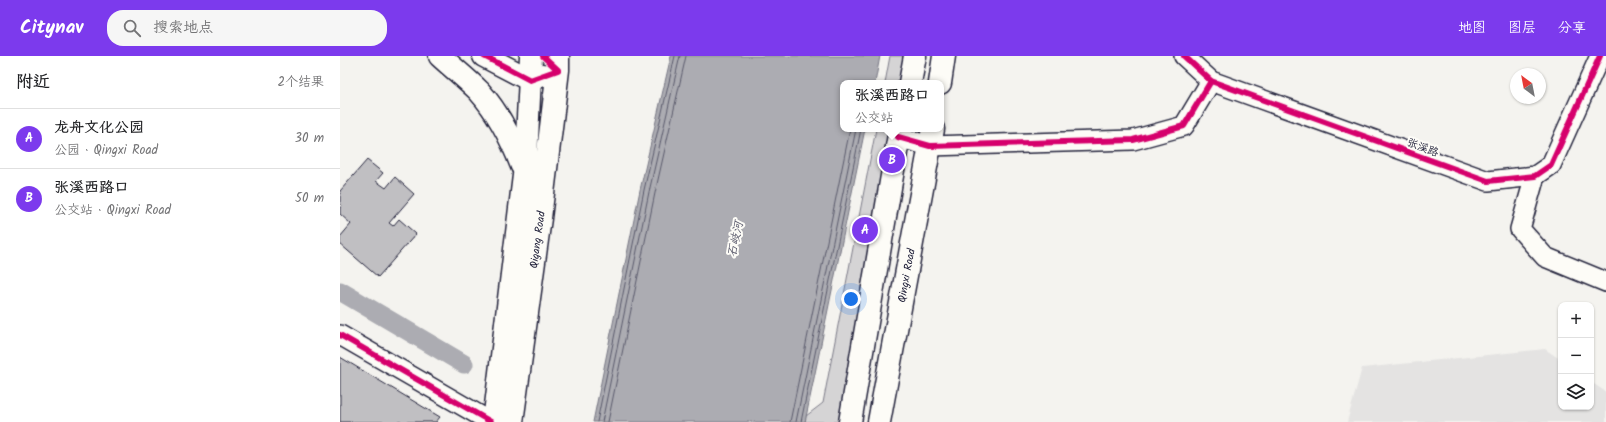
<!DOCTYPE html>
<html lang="zh">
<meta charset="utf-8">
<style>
:root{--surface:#fff;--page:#f6f6f6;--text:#202124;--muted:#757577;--line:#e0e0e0;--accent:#7c3aed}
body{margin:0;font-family:Kalam,"LXGW WenKai TC",sans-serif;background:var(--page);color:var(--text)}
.controls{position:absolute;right:12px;bottom:12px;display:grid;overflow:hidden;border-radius:8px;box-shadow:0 1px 3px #0004}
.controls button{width:36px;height:36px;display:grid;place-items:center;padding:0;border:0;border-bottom:1px solid var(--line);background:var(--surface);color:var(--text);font:20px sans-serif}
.compass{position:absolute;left:1170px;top:12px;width:36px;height:36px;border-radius:50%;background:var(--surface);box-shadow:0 1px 3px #0004;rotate:328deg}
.you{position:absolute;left:511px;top:243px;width:14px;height:14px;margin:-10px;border:3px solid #fff;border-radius:50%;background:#1a73e8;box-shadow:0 0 0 6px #1a73e833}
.badge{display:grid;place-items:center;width:26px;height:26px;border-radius:50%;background:var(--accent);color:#fff;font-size:13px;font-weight:700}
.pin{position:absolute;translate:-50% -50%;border:2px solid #fff;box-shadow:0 1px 4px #0006}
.popup{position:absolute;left:500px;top:24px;width:104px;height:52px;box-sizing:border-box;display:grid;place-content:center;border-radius:8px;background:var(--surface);filter:drop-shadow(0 1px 3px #0005);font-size:13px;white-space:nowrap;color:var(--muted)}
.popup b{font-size:15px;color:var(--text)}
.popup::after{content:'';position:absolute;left:50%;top:100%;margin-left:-8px;border:8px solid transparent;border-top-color:var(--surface)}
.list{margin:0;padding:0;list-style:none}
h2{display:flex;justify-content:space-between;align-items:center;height:52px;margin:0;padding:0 16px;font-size:17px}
h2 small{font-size:13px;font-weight:400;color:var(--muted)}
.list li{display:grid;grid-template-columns:26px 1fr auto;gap:12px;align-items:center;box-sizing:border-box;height:60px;padding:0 16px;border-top:1px solid var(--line)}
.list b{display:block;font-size:15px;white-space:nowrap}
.list p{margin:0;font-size:13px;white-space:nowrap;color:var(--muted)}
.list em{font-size:13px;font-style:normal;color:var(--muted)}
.icon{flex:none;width:22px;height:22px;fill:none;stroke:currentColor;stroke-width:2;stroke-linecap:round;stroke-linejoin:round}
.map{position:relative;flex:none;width:1266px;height:366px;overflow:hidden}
header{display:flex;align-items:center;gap:24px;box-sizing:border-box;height:56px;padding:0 20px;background:var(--accent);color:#fff}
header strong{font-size:19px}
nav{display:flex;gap:22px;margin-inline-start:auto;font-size:14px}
.search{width:280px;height:36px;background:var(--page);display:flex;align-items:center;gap:10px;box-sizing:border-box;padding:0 14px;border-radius:16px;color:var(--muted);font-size:15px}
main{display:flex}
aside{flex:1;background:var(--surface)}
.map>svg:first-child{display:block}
</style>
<header>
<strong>Citynav</strong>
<div class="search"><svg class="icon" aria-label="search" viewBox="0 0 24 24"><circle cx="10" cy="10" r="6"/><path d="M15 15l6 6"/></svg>搜索地点</div>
<nav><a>地图</a><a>图层</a><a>分享</a></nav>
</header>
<main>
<aside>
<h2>附近<small>2个结果</small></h2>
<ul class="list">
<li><span class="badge">A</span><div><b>龙舟文化公园</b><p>公园 · Qingxi Road</p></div><em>30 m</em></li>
<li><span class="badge">B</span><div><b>张溪西路口</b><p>公交站 · Qingxi Road</p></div><em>50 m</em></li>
</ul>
</aside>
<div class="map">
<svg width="1266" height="366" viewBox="0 0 1266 366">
<rect width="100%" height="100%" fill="#f4f3ef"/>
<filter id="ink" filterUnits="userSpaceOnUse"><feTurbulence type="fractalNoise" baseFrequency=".025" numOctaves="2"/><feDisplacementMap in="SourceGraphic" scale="8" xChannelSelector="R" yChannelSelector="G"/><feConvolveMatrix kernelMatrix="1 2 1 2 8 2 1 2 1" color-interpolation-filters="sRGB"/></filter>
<g filter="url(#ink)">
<path fill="#e4e3e2" d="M1205,293L1221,304V351H1251V326L1266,336V366H1007L1022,312Z"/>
<g fill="#d5d4d5" stroke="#7c7b88">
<path d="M550,0H570L565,27H545Z"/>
<path d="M536,73H555L501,366H465L466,360L483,347Z"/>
</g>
<path fill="#acacb2" stroke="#757582" d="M331,0H540L535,27H503V73H525L465,366H253L300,134Z"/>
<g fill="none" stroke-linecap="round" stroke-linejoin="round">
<g stroke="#59596b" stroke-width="1">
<path d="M257,366L304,134L335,0"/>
<path d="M262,366L309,136L340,0"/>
<path d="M268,366L315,137L346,0"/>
<path d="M450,366L510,73"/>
<path d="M456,366L516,73"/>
<path d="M461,366L521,73"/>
</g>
<path stroke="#acacb2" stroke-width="19" d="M0,235L124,308"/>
</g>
<g fill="#c0bfc2" stroke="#22223b">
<path d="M27,104L43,117L36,125L46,132L55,121L74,138L49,167L53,170L59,163L76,178L38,221L0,188V181L11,168L0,158V152L2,149L0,148V135Z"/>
<path d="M0,301L100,361L96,366H0Z"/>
</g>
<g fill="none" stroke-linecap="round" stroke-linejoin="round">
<defs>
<g id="street">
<path d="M844,0L871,25L1148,125L1195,120L1211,109L1260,0"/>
<path d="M558,81L590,90L793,84L844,70L871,25"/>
<path d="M1195,120L1180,173L1205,201L1266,226"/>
<path d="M0,279L151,366"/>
</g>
<g id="secondary">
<path d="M100,0C113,12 127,23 139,35C159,57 172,84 182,110"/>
<path d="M144,0L190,24L203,19"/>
<path d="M570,27L575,0"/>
<path d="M600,27L604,0"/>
<path d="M154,366L186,103L191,0"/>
<path id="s1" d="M172,366L200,162L218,14V0"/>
<path d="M510,366L560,73"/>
<path id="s2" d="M539,366L593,73"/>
</g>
</defs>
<use href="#street" stroke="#22223b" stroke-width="22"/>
<use href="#secondary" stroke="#22223b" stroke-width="25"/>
<use href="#street" stroke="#fdfcf7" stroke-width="19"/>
<use href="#secondary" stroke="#fdfcf7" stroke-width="22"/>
<defs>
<g id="cycleway">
<path d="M144,0L190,24L218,14L203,0"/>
<path d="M844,0L871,25L1148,125L1195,120L1211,109L1260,0"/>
<path d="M558,81L590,90L793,84L844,70L871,25"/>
<path d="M0,279L151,366"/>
</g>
</defs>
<use href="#cycleway" stroke="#fdfcf7" stroke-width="8"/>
<use href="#cycleway" stroke="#d6006c" stroke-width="6"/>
</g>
</g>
<g text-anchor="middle" stroke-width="4" stroke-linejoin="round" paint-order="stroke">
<g font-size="11" fill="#22223b" stroke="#fdfcf7">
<text transform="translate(1083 91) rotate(20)" y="4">张溪路</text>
<text dy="4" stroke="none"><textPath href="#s1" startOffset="184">Qigang Road</textPath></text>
<text dy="4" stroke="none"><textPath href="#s2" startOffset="149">Qingxi Road</textPath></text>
</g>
<g font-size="12" font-style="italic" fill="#59596b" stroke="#fdfcf7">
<text transform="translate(395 183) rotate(-78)" y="4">石岐河</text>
</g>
</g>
</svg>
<div class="controls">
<button>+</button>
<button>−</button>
<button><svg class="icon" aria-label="layers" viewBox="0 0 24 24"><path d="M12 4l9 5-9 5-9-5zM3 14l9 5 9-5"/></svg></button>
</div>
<svg class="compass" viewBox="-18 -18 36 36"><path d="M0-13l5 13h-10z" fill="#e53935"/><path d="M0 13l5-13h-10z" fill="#757577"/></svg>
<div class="you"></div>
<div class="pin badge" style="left:525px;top:174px">A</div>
<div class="pin badge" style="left:552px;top:104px">B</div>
<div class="popup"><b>张溪西路口</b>公交站</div>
</div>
</main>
